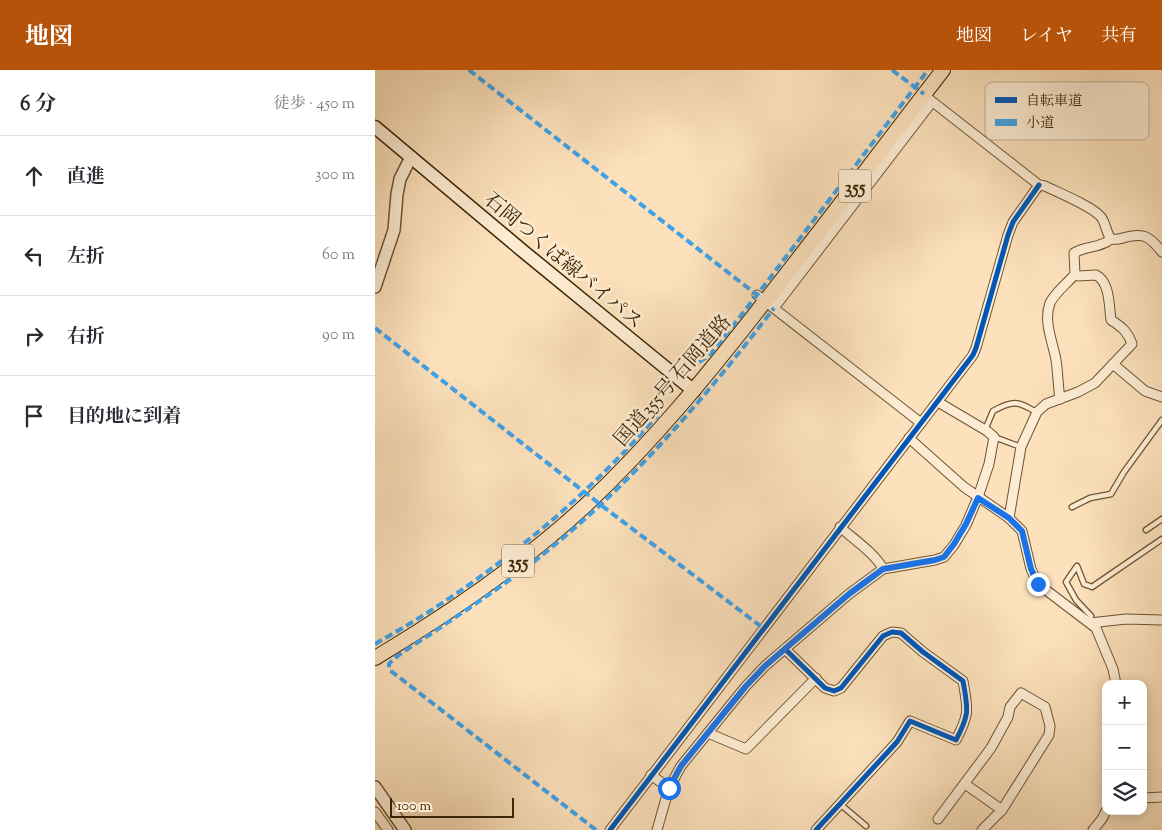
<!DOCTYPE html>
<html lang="ja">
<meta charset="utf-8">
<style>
:root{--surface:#fff;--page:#f7f7f7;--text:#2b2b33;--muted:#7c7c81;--line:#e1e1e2;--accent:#b45309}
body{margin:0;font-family:"Sorts Mill Goudy","Noto Serif JP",serif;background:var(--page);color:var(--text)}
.controls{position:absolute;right:15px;bottom:15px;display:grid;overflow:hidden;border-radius:10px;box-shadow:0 2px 12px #0003}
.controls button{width:45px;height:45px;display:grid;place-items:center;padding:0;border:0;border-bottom:1px solid var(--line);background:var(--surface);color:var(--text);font:25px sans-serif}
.scale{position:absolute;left:15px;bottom:12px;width:124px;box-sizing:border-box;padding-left:5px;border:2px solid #3c2605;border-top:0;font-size:14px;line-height:18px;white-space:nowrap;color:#3c2605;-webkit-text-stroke:4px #fdecd3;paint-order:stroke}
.stop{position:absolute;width:15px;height:15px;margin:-11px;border:4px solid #1a73e8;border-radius:50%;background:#fff}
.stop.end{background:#1a73e8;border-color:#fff;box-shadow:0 1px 5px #0008}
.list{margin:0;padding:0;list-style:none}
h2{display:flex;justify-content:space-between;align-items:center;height:65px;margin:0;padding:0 20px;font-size:21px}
h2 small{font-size:16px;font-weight:400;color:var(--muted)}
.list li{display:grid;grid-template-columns:32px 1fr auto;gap:15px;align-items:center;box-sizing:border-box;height:80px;padding:0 20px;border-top:1px solid var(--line)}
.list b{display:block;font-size:19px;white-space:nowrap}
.list em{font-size:16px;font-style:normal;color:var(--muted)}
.icon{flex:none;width:28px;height:28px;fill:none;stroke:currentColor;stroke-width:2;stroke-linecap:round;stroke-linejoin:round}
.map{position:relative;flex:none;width:787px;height:760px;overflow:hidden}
header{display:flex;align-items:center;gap:30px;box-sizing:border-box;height:70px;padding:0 25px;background:var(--accent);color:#fff}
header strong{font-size:24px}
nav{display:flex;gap:28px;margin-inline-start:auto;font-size:18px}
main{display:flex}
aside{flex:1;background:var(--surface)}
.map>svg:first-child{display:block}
</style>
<header>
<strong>地図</strong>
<nav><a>地図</a><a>レイヤ</a><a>共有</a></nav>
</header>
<main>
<aside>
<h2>6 分<small>徒歩 · 450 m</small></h2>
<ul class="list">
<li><svg class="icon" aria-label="ahead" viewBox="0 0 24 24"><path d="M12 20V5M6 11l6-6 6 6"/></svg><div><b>直進</b></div><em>300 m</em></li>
<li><svg class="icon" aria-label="left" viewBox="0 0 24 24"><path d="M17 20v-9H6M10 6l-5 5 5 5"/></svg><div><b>左折</b></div><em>60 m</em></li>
<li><svg class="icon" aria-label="right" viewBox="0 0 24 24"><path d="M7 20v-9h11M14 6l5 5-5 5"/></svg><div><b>右折</b></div><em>90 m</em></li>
<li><svg class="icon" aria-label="arrive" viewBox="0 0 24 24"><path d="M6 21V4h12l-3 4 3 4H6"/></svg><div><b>目的地に到着</b></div></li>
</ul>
</aside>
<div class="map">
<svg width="787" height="760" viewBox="0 0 787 760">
<rect width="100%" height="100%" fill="#fce1bc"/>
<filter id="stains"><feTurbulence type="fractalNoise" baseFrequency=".004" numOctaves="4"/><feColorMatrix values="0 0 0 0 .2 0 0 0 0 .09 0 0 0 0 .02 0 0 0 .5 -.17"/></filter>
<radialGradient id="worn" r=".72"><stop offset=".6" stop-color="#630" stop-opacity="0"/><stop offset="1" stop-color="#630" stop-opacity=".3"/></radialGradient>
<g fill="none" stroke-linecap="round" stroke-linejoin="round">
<defs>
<g id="service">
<path d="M610,360L618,341C638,330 643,331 661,342"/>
<path d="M619,367L646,377"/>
<path d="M697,437L715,428L736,424L749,402L787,350"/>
<path d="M771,460L787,449"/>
<path d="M715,553L716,546L701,530L691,512L702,496L709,514L717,517L787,469"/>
<path d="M465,734L491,756"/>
</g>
<g id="minor">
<path d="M554,29L664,115L670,116C684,123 717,136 726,147C731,153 731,163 736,169"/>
<path d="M382,225L546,353"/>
<path d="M399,238L557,32"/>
<path d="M738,294L770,321L787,327"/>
<path d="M685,329C683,316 683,303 681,290C678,272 668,252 675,233C681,221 692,214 700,204L699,183C710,176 726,178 736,169C741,170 743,169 748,168C769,162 774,166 787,182"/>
<path d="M534,368L589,417L634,448L647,461L656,499L663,514L721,558L738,599L741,614"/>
<path d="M634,448L646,377L662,342L671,334L703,322L720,313L757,274C753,262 747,257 736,250C734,236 735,212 721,205L703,206L700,204"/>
<path d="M465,457C477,468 501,484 508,499"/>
<path d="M715,553L751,549L787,550"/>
<path d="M410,579L450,618L459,621L466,618L508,566L517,562L526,563L548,582L588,611C593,640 595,643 581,670L535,651L522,672L441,760"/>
<path d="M333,663L371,679L441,608"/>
<path d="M276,705L294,718"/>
<path d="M590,714L627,740"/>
<path d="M768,728L787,727"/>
<path d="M0,742L13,760"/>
<path d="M563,749L616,678L633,647L635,637L646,623L670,637L675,656L674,665L627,740L607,760"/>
<path d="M235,760L598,285L601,278L633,165L638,152L664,115"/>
<path d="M282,760L294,718L306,696L371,616L390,596L474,524L508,499L560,490L569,487L579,475L591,455L603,427L614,394L619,367L612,361L563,332"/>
<path d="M718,760L727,749L731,741"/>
</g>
<g id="tertiary">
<path d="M0,217L19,160L22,124L25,109L36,87"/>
<path d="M0,717L30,760"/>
</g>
<path id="secondary" d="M0,57L149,182L319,321"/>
<path id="trunk" d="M0,588C74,544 147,494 211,435C278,372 335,302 391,230C451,154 509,76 568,0"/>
</defs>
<use href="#service" stroke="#6c5533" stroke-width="7"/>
<use href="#minor" stroke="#6c5533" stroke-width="11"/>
<use href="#tertiary" stroke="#6c5533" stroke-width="14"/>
<use href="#secondary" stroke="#3c2605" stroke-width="15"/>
<use href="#trunk" stroke="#3c2605" stroke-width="16"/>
<use href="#service" stroke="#fdecd3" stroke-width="4.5"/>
<use href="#minor" stroke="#fdecd3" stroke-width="9"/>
<use href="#tertiary" stroke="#fdecd3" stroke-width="11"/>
<use href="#secondary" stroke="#fdecd3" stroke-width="12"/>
<use href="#trunk" stroke="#fce1bc" stroke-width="14"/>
<g stroke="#3fa2e9" stroke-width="4" stroke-dasharray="8 4" stroke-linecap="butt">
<path d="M94,0L382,225"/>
<path d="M517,0L549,24"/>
<path d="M0,258L226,435L388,558"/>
<path d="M324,292L334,286L382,225L553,0"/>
<path d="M0,574C105,515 203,437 282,346"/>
<path d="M221,760L16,601L14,599V594C22,584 51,568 63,559C102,533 141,507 177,477C262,408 333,324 399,238"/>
</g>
<defs>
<g id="cycleway">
<path d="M410,579L450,618L459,621L466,618L508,566L517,562L526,563L548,582L588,611C593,640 595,643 581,670L535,651L522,672L441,760"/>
<path d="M235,760L598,285L601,278L633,165L638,152L664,115"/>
</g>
</defs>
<use href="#cycleway" stroke="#fdecd3" stroke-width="8"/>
<use href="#cycleway" stroke="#0057b8" stroke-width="5"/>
</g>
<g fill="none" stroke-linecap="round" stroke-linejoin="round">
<path stroke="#1a73e8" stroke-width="6" d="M294,718L306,696L371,616L390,596L474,524L508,499L560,490L569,487L579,474L591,454L603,428L634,448L647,461L656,499L663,514"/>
</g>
<g text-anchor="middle" stroke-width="5" stroke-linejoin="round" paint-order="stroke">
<g fill="#fdecd3" stroke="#766143" stroke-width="1">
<rect x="464" y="99.5" width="32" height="33" rx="4"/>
<rect x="127" y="474.5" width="32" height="33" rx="4"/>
</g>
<g font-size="19" font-weight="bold" fill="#3c2605">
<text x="480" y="123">355</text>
<text x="143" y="498">355</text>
</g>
<g font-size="20" fill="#3c2605" stroke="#fdecd3">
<text transform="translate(189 190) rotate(40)" y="7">石岡つくば線バイパス</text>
<text transform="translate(297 310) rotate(-49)" y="7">国道355号 石岡道路</text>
</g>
</g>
<rect x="610" y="12" width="164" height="58" rx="8" fill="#fdecd3" stroke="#c3b195" stroke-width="1"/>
<rect x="620" y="27" width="22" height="6" fill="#0057b8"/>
<rect x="620" y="49" width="22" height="7" fill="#3fa2e9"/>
<g font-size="14" fill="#3c2605">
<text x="651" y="35">自転車道</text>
<text x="651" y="57">小道</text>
</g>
<rect width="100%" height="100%" filter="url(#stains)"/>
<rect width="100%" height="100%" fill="url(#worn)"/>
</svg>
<div class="controls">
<button>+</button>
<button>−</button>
<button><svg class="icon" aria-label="layers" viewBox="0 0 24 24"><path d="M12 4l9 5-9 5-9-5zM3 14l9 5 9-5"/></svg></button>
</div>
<div class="scale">100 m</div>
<div class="stop" style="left:294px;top:718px"></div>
<div class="stop end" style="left:663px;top:514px"></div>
</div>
</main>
